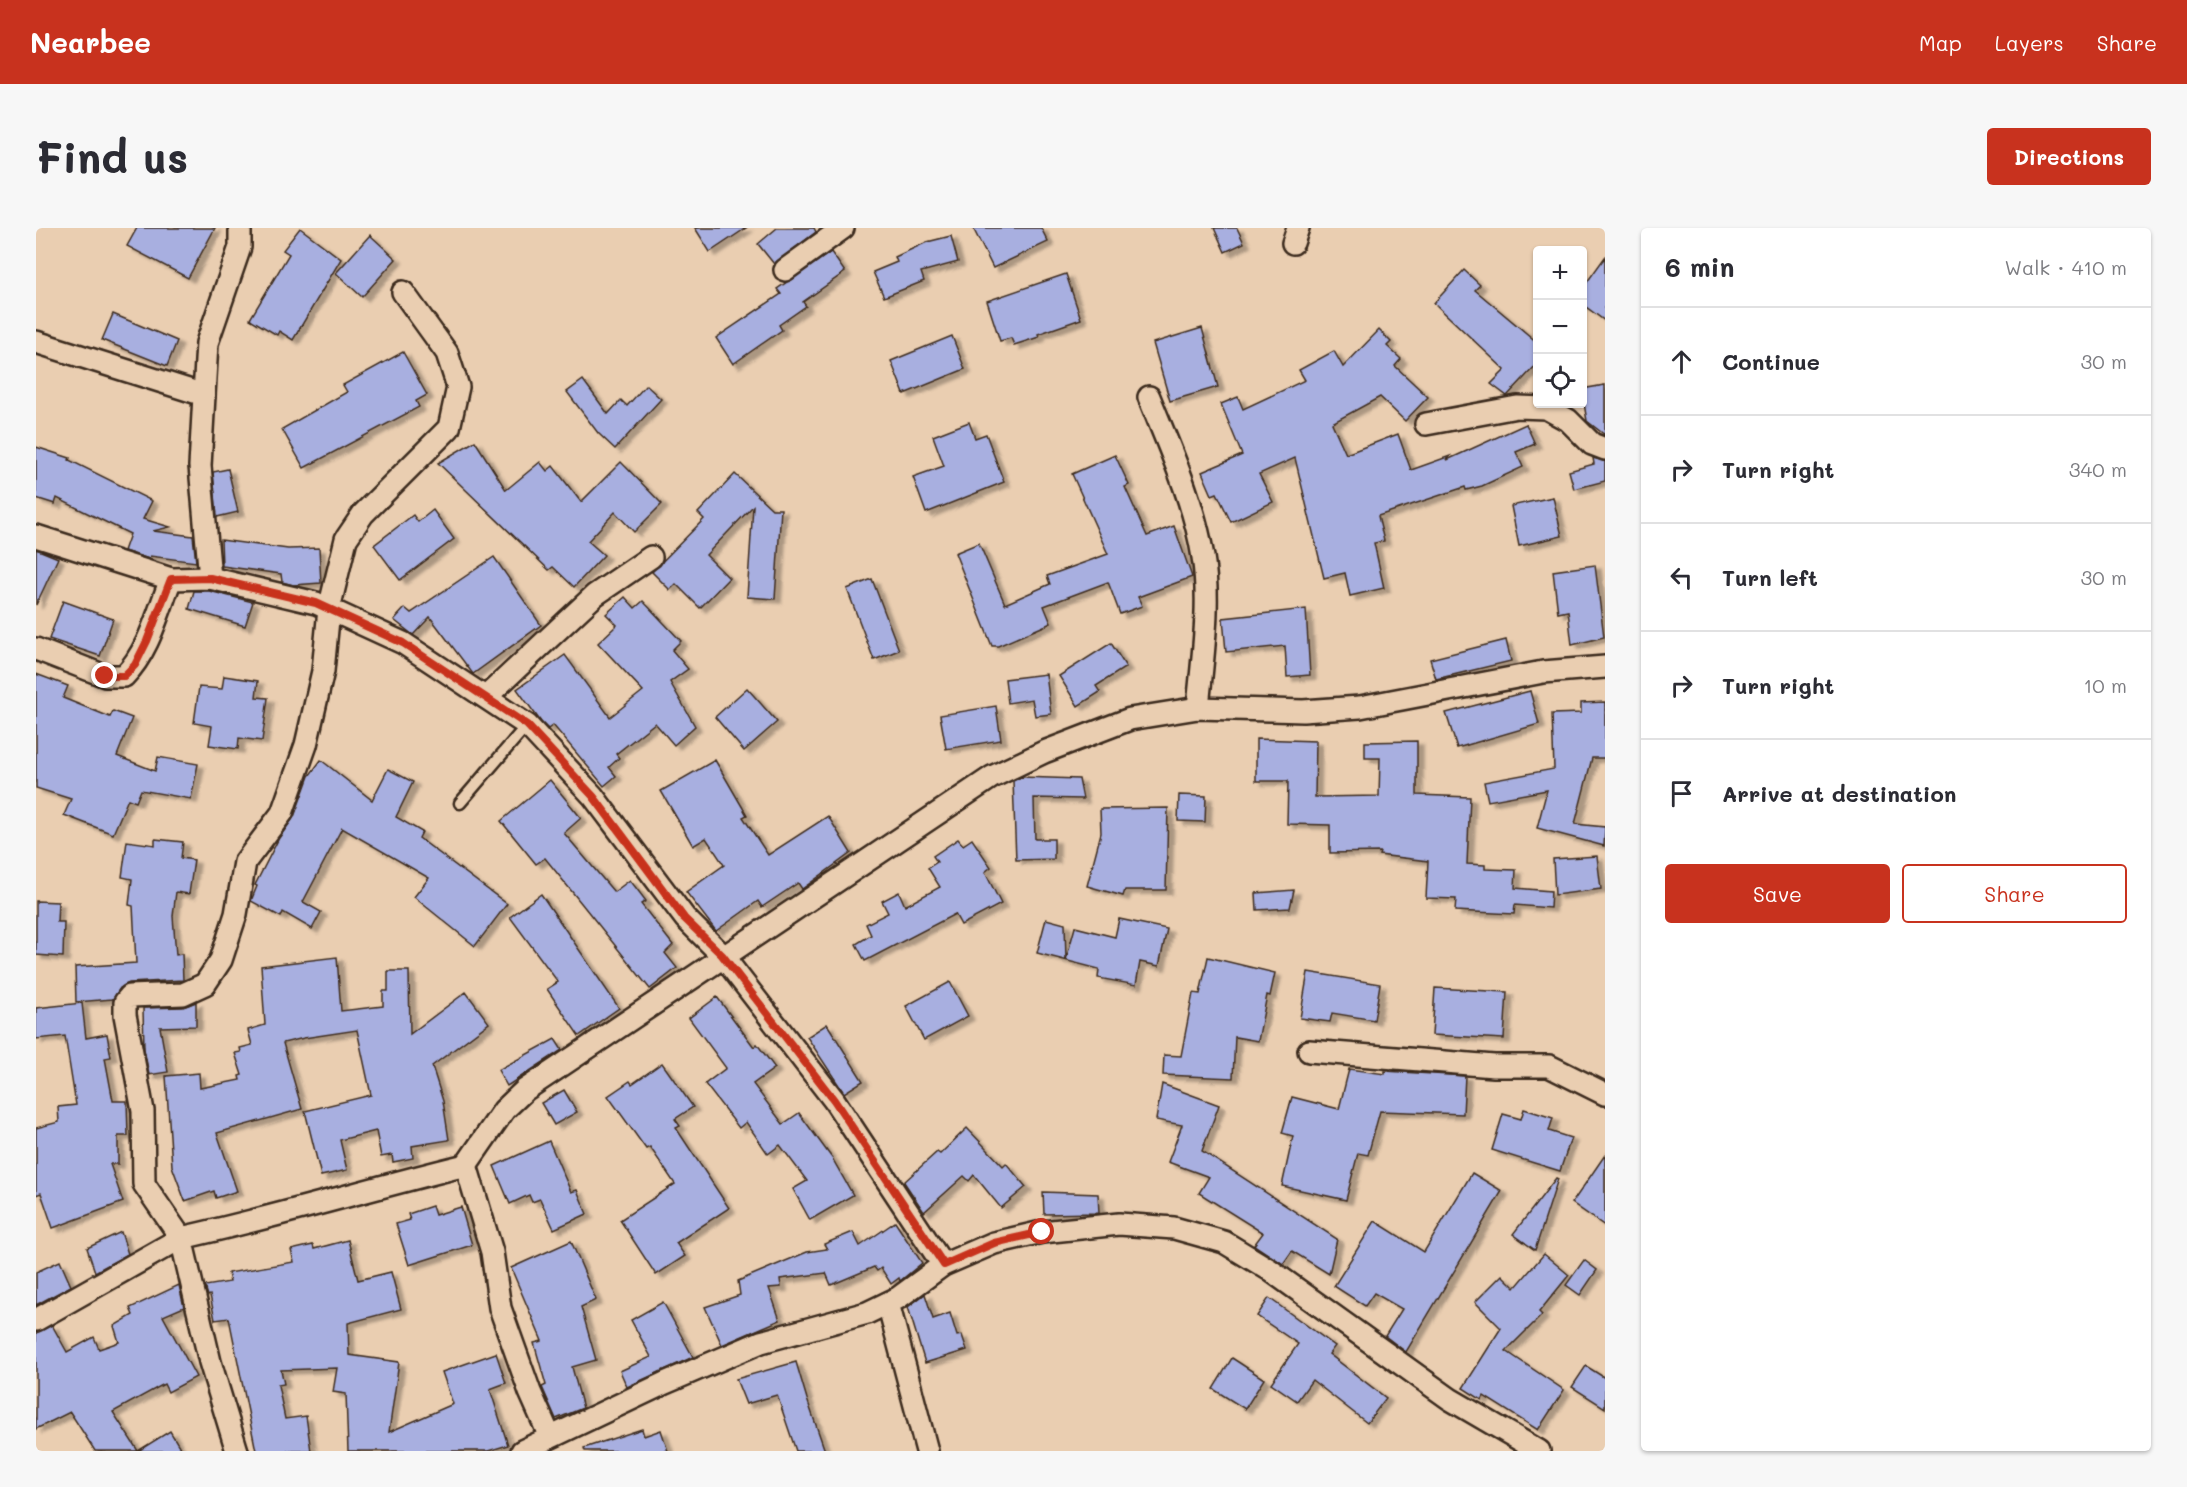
<!DOCTYPE html>
<meta charset="utf-8">
<style>
:root{--surface:#fff;--page:#f7f7f7;--text:#2b2b33;--muted:#7c7c81;--line:#e1e1e2;--accent:#c8321e}
body{margin:0;font-family:Mali,sans-serif;background:var(--page);color:var(--text)}
.controls{position:absolute;right:18px;top:18px;display:grid;overflow:hidden;border-radius:6px;box-shadow:0 2px 4px #0004}
.controls button{width:54px;height:54px;display:grid;place-items:center;padding:0;border:0;border-bottom:2px solid var(--line);background:var(--surface);color:var(--text);font:30px sans-serif}
.stop{position:absolute;width:18px;height:18px;margin:-14px;border:4px solid #c8321e;border-radius:50%;background:#fff}
.stop.end{background:#c8321e;border-color:#fff;box-shadow:0 2px 6px #0008}
.list{margin:0;padding:0;list-style:none}
h2{display:flex;justify-content:space-between;align-items:center;height:78px;margin:0;padding:0 24px;font-size:26px}
h2 small{font-size:20px;font-weight:400;color:var(--muted)}
.list li{display:grid;grid-template-columns:39px 1fr auto;gap:18px;align-items:center;box-sizing:border-box;height:108px;padding:0 24px;border-top:2px solid var(--line)}
.list b{display:block;font-size:22px;white-space:nowrap}
.list em{font-size:20px;font-style:normal;color:var(--muted)}
.actions{display:flex;gap:12px;padding:18px 24px}
.actions a{flex:1;padding:14px 0;border:2px solid var(--accent);border-radius:6px;text-align:center;font-size:21px;color:var(--accent)}
.actions .main{background:var(--accent);color:#fff}
.icon{flex:none;width:33px;height:33px;fill:none;stroke:currentColor;stroke-width:2;stroke-linecap:round;stroke-linejoin:round}
.map{position:relative;flex:none;width:1569px;height:1223px;overflow:hidden;border-radius:6px}
header{display:flex;align-items:center;gap:36px;box-sizing:border-box;height:84px;padding:0 30px;background:var(--accent);color:#fff}
header strong{font-size:28px}
nav{display:flex;gap:33px;margin-inline-start:auto;font-size:21px}
.intro{display:flex;align-items:center;justify-content:space-between;box-sizing:border-box;height:144px;padding:0 36px}
h1{margin:0;font-size:42px}
.button{padding:15px 27px;border-radius:6px;background:var(--accent);color:#fff;font-size:21px;font-weight:700}
main{display:flex;gap:36px;padding:0 36px}
aside{flex:1;background:var(--surface);border-radius:6px;box-shadow:0 2px 4px #0004}
.map>svg:first-child{display:block}
</style>
<header>
<strong>Nearbee</strong>
<nav><a>Map</a><a>Layers</a><a>Share</a></nav>
</header>
<div class="intro"><h1>Find us</h1><a class="button">Directions</a></div>
<main>
<div class="map">
<svg width="1569" height="1223" viewBox="0 0 1569 1223">
<defs>
<filter id="shadow"><feDropShadow dx="6" dy="4" stdDeviation="1.5" flood-color="#0004"/></filter>
</defs>
<rect width="100%" height="100%" fill="#eaceb1"/>
<filter id="ink" filterUnits="userSpaceOnUse"><feTurbulence type="fractalNoise" baseFrequency=".0167" numOctaves="2"/><feDisplacementMap in="SourceGraphic" scale="12" xChannelSelector="R" yChannelSelector="G"/><feConvolveMatrix kernelMatrix="1 2 1 2 8 2 1 2 1" color-interpolation-filters="sRGB"/></filter>
<g filter="url(#ink)">
<g fill="#a8afe0" stroke="#3b2a1e" stroke-width="1.5" filter="url(#shadow)">
<path d="M101,0H179L152,50L91,18Z"/>
<path d="M264,0L305,31L257,112L243,103L241,107L214,91L253,26L247,22Z"/>
<path d="M659,0H710L674,24Z"/>
<path d="M741,0H778L780,4L738,36L722,16Z"/>
<path d="M937,0H1005L1012,14L957,40Z"/>
<path d="M1178,0H1201L1208,15L1189,24Z"/>
<path d="M334,7L360,31L326,69L300,45Z"/>
<path d="M915,8L922,34L885,44L888,53L848,69L837,44L861,34L859,29L891,14Z"/>
<path d="M795,24L809,44L767,74L770,78L743,97L746,102L697,136L680,110L745,66L741,61Z"/>
<path d="M1569,29V93L1546,76V61Z"/>
<path d="M1428,42L1444,57L1439,62L1502,115V135L1471,168L1455,156L1469,142L1398,75Z"/>
<path d="M1030,46L1045,91L1002,106L1003,109L978,117L975,110L964,113L951,73Z"/>
<path d="M77,86L141,113L131,138L66,112Z"/>
<path d="M1166,100L1182,159L1134,173L1117,115Z"/>
<path d="M1343,102L1355,114L1351,118L1365,131L1359,138L1392,169L1369,193L1344,169L1296,195L1310,226L1362,206L1375,242L1414,228L1411,232L1490,196L1499,216L1480,224L1487,239L1446,258L1430,262L1429,259L1342,288L1348,313L1338,315L1348,360L1314,368L1309,345L1288,350L1259,230L1223,246L1237,274L1195,294L1181,265L1176,267L1166,244L1206,227L1185,176L1202,169L1207,181L1269,152L1263,142L1298,123L1307,139Z"/>
<path d="M916,108L929,141L868,166L855,133Z"/>
<path d="M367,124L391,167L380,173L383,179L268,240L246,201L311,164L307,157Z"/>
<path d="M547,152L572,186L585,172L591,178L610,157L625,171L579,221L562,205L531,164Z"/>
<path d="M1569,157V207L1551,193L1546,164V161Z"/>
<path d="M933,194L939,210L950,206L968,254L890,285L877,249L908,238L897,208Z"/>
<path d="M439,213L470,262L504,234L511,243L517,238L545,274L585,234L626,276L598,304L579,284L552,313L568,327L538,359L517,339L513,342L402,235Z"/>
<path d="M0,219L34,230L33,232L116,273L107,291L134,299L117,303L157,308L160,334L114,328L113,331L88,323L94,306L21,270L19,276L0,270Z"/>
<path d="M1079,227L1093,257L1089,259L1111,308L1138,298L1156,349L1102,369L1106,378L1084,386L1072,354L1008,378L1015,395L962,418H956L919,325L943,315L969,376L1014,356L1011,348L1072,326L1036,246Z"/>
<path d="M1557,230L1569,233V253L1538,261L1533,243L1558,236Z"/>
<path d="M192,241L202,284L181,289L177,244Z"/>
<path d="M699,246L736,281H745L739,371L711,369L717,278L670,327L693,350L664,380L640,356L634,362L616,344L668,291L662,285Z"/>
<path d="M1517,269L1526,308L1483,318L1475,278Z"/>
<path d="M397,282L418,311L364,352L338,317L377,287L382,294Z"/>
<path d="M185,312L252,321L283,320L285,355L257,357L246,354L245,346L186,338Z"/>
<path d="M0,321L22,330L0,377Z"/>
<path d="M458,329L505,397L437,446L394,389L377,407L358,392L369,380L375,385Z"/>
<path d="M1559,337L1568,409L1536,417L1532,383L1522,385L1517,343Z"/>
<path d="M836,351L863,422L838,432L811,361Z"/>
<path d="M158,363H173L217,374L209,398L153,381Z"/>
<path d="M589,369L599,380L607,373L645,413L636,422L652,441L634,454L659,498L638,517L619,495L580,526L583,530L573,539L580,548L568,558L517,497L512,501L505,494L481,461L529,427L574,489L607,463L562,415L581,397L570,386Z"/>
<path d="M27,373L77,391L64,428L13,411Z"/>
<path d="M1270,381L1274,447L1251,449L1249,418L1190,424L1187,390Z"/>
<path d="M1470,412L1475,433L1400,451L1394,431Z"/>
<path d="M1075,415L1090,439L1060,458L1064,464L1042,478L1023,448Z"/>
<path d="M0,446L32,458L27,470L74,489L77,483L96,490L81,528L119,543L122,529L162,536L155,571L105,562L100,574L92,571L77,606L28,587L35,571L0,560Z"/>
<path d="M1010,446L1015,486L999,488L996,471L972,475L969,451Z"/>
<path d="M188,448L222,453L220,469L232,470L226,513L203,510L202,521L173,517L176,498L158,495L163,459L186,461Z"/>
<path d="M711,460L741,494L708,523L679,489Z"/>
<path d="M1494,463L1503,496L1421,520L1410,485Z"/>
<path d="M1569,474V530H1556L1539,596L1569,599L1568,618L1501,600L1511,562L1452,573L1448,554L1518,541L1516,486L1545,485V475Z"/>
<path d="M960,478L965,512L910,521L904,487Z"/>
<path d="M1220,511L1280,513L1279,569L1343,568L1344,530H1329V514L1381,513V567L1434,569L1431,636L1449,637V641L1480,642L1479,660L1515,663L1514,680L1479,677L1478,686L1419,683L1420,671L1390,670L1392,633L1343,627L1344,624L1294,625V597L1251,596L1252,553H1220Z"/>
<path d="M285,532L336,572L352,541L377,554L360,589L386,604L383,610L471,676L439,718L378,669L393,650L306,600L267,674L285,684L276,701L247,684L245,689L215,673L221,658L219,657L243,610L258,589L273,548Z"/>
<path d="M679,532L711,587L707,589L732,627L792,588L815,625L766,661L762,655L726,679L722,673L680,703L650,664L688,637L670,610L657,618L625,563Z"/>
<path d="M985,549L1043,551L1047,571L998,570L999,611H1018V631L980,632L977,553Z"/>
<path d="M514,552L545,590L528,605L578,664L594,652L610,673L605,676L637,717L629,725L641,740L614,761L509,630L500,636L465,593Z"/>
<path d="M1143,567L1170,568L1169,594L1142,593Z"/>
<path d="M1132,580L1130,662H1089L1087,668L1051,658L1065,605L1064,581Z"/>
<path d="M119,611L147,614L145,630L158,632L153,666L140,664L137,688L140,727L146,726L147,752L93,755L84,760L77,771L40,774L39,739L100,735L97,678L93,677L96,651L86,649L91,613L119,617Z"/>
<path d="M922,611L927,617L936,611L955,639L949,644L965,676L925,697L919,686L829,733L820,716L835,707L830,696L852,685L846,673L863,664L869,678L904,659L892,640L901,634L897,628Z"/>
<path d="M1561,628L1565,661L1519,667L1517,631Z"/>
<path d="M1258,662L1254,680L1221,682L1220,665Z"/>
<path d="M505,666L583,780L543,808L511,761L522,754L474,689Z"/>
<path d="M0,673L22,674L21,694H28L27,729L0,727Z"/>
<path d="M1010,691L1029,696L1030,732L1039,699L1079,709L1083,691L1131,701L1123,738L1104,734L1100,757L1062,750L1063,741L1001,725Z"/>
<path d="M301,729L305,783L347,778V763H352V743H373L374,806L430,764L453,795L396,838L407,873L413,912L376,918L377,930L357,934L356,927L345,929L340,903L304,912L311,942L285,948L269,883L335,867L321,802L268,810L247,815L266,881L181,905L201,963L180,970L178,963L149,973L136,938L130,848L163,845L164,860L204,852L203,848L206,847L199,825L205,824L204,820L216,817L212,802L229,797L225,738Z"/>
<path d="M1172,729L1239,745L1234,768L1231,767L1222,813L1199,809L1197,850L1127,847L1128,827L1145,828L1157,765L1164,766Z"/>
<path d="M1272,744L1344,756L1338,792L1296,785L1294,794L1264,790Z"/>
<path d="M914,754L932,788L888,812L870,778Z"/>
<path d="M1399,760L1471,764L1468,811L1396,807Z"/>
<path d="M681,769L718,819L721,816L739,840L717,856L747,896L763,885L796,930L817,967L774,992L757,961L771,953L744,917L732,926L710,894L703,900L669,856L690,840L653,790Z"/>
<path d="M160,774V798L124,799L132,844L113,847L108,821L107,780L147,779Z"/>
<path d="M46,775L50,810L71,806L75,829L69,830L77,873H91L92,908H82V936H74L87,974L17,1000L5,965L0,967V900L23,894L22,879L40,877L29,808L0,811V780Z"/>
<path d="M791,796L827,853L808,865L771,809Z"/>
<path d="M519,811L526,822L471,858L462,842Z"/>
<path d="M626,835L657,879L639,891L644,898L640,900L693,980L640,1015L649,1028L620,1047L584,992L639,956L614,919L610,921L572,868L594,853L596,856Z"/>
<path d="M1313,841L1349,846V843L1429,848L1427,886L1344,883L1332,927L1322,925L1310,972L1246,958L1257,908L1246,905L1256,869L1303,881Z"/>
<path d="M1126,856L1183,877L1166,923L1301,1011L1293,1046L1256,1023L1247,1036L1218,1017L1227,1005L1163,965L1173,949L1132,934L1146,897L1120,892Z"/>
<path d="M528,862L541,884L518,897L505,875Z"/>
<path d="M1488,881L1517,890L1513,903L1535,910L1524,943L1456,922L1467,886L1485,891Z"/>
<path d="M931,900L967,938L970,935L990,959L965,980L938,947L933,953L928,948L888,984L868,954L901,924L904,926Z"/>
<path d="M513,913L535,964L541,962L551,986L518,1001L504,971L496,974L493,967L474,976L458,938Z"/>
<path d="M1569,927V998L1536,975Z"/>
<path d="M1436,945L1466,963L1370,1124L1349,1108L1366,1081L1338,1065L1329,1078L1298,1058L1339,993L1388,1024Z"/>
<path d="M1520,950L1522,951L1499,1022L1477,1006Z"/>
<path d="M1007,964L1062,966L1063,985L1008,986Z"/>
<path d="M396,978L399,987L425,979L436,1017L373,1037L360,996L374,992L372,986Z"/>
<path d="M859,994L886,1035L864,1053L863,1050L855,1056L845,1040L841,1043L838,1039L795,1057L790,1045L744,1051L745,1059L733,1060L744,1092L686,1117L669,1079L704,1067L702,1053L771,1024L791,1021L788,1016L817,1004L824,1018Z"/>
<path d="M85,1004L92,1026L59,1044L51,1020Z"/>
<path d="M312,1012L322,1052L355,1044L365,1081L312,1095L313,1127L363,1134L353,1204L417,1176L406,1144L460,1125L470,1155L454,1161L472,1217L452,1223H312L310,1166L297,1164L301,1140L245,1142L248,1156L242,1157L249,1191L270,1188L275,1223H220L193,1090L179,1092L174,1067L172,1068L169,1058L194,1054L192,1045L258,1034L255,1022L277,1017L278,1021Z"/>
<path d="M535,1013L560,1072L545,1079L560,1132L536,1139L547,1180L520,1191L506,1159L510,1157L498,1115L506,1113L475,1040Z"/>
<path d="M1508,1026L1533,1047L1503,1084L1506,1087L1470,1123L1528,1162L1502,1202L1448,1168L1446,1172L1427,1160L1465,1100L1439,1074L1466,1047L1479,1060Z"/>
<path d="M1548,1032L1561,1042L1544,1067L1530,1057Z"/>
<path d="M24,1033L35,1058L0,1077V1044Z"/>
<path d="M143,1057L148,1079L127,1088L160,1149L132,1164L128,1156L77,1184L102,1223L134,1203L146,1223H59L34,1184L0,1201V1105L16,1097L31,1124L58,1109L63,1121L83,1114L78,1098L97,1087L94,1080Z"/>
<path d="M889,1066L897,1091L914,1085L921,1108L926,1107L931,1122L889,1135L872,1079Z"/>
<path d="M1233,1070L1299,1118L1293,1126L1350,1170L1331,1195L1276,1152L1261,1173L1235,1155L1262,1116L1221,1088Z"/>
<path d="M627,1074L657,1129L591,1159L584,1143L615,1129L595,1092Z"/>
<path d="M1196,1130L1228,1151L1209,1181L1177,1161Z"/>
<path d="M760,1134L771,1171L789,1223H760L741,1167L710,1176L700,1151Z"/>
<path d="M1550,1138L1569,1150V1180L1536,1159Z"/>
<path d="M606,1201L608,1208L625,1202L632,1223H549L548,1220Z"/>
</g>
<g fill="none" stroke-linecap="round" stroke-linejoin="round">
<defs>
<path id="lane" d="M424,575L491,497"/>
<g id="street">
<path d="M1257,15L1262,0"/>
<path d="M749,42L807,0"/>
<path d="M0,114L168,167"/>
<path d="M1113,169C1134,221 1158,274 1167,329C1175,375 1166,434 1162,480"/>
<path d="M1390,196L1481,179L1510,180L1532,192L1556,216L1569,221"/>
<path d="M0,308L135,351L174,350L280,375L367,415L491,497L557,568L649,690L686,727L798,872L907,1037"/>
<path d="M174,350L164,238L171,115L204,19V0"/>
<path d="M0,421L69,448H88C113,423 122,384 135,351"/>
<path d="M450,469L559,367L615,329"/>
<path d="M1273,823L1458,838H1513L1569,866"/>
<path d="M430,937L456,1024L464,1080L494,1164L514,1209"/>
<path d="M852,1075L891,1223"/>
<path d="M0,1092L145,1010L108,956L107,883L89,787V774L94,768L147,766L169,756L185,732L200,686L209,634L246,585L270,517L287,443L293,381L310,311L327,286L413,200L422,159L411,125L367,64"/>
<path d="M201,1223L174,1134L145,1010C241,989 335,960 430,937L468,882L489,862L956,549L1008,524L1094,491L1162,480L1267,483L1324,479L1507,444L1569,439"/>
<path d="M486,1223L629,1155L725,1114L831,1085L862,1070L907,1037L958,1015L1006,1004L1083,996L1138,1000L1188,1014L1234,1042L1414,1171L1503,1223"/>
</g>
</defs>
<use href="#lane" stroke="#3b2a1e" stroke-width="15"/>
<use href="#street" stroke="#3b2a1e" stroke-width="26"/>
<use href="#lane" stroke="#eaceb1" stroke-width="10"/>
<use href="#street" stroke="#eaceb1" stroke-width="21"/>
</g>
</g>
<g fill="none" stroke-linecap="round" stroke-linejoin="round" filter="url(#ink)">
<path stroke="#c8321e" stroke-width="8" d="M69,448H88L99,437L111,413L135,351L174,350L280,375L367,415L491,497L557,568L648,690L686,727L798,872L908,1037L958,1015L1006,1004"/>
</g>
</svg>
<div class="controls">
<button>+</button>
<button>−</button>
<button><svg class="icon" aria-label="locate" viewBox="0 0 24 24"><circle cx="12" cy="12" r="6"/><path d="M12 2v4M12 18v4M2 12h4M18 12h4"/></svg></button>
</div>
<div class="stop" style="left:1006px;top:1004px"></div>
<div class="stop end" style="left:69px;top:448px"></div>
</div>
<aside>
<h2>6 min<small>Walk · 410 m</small></h2>
<ul class="list">
<li><svg class="icon" aria-label="ahead" viewBox="0 0 24 24"><path d="M12 20V5M6 11l6-6 6 6"/></svg><div><b>Continue</b></div><em>30 m</em></li>
<li><svg class="icon" aria-label="right" viewBox="0 0 24 24"><path d="M7 20v-9h11M14 6l5 5-5 5"/></svg><div><b>Turn right</b></div><em>340 m</em></li>
<li><svg class="icon" aria-label="left" viewBox="0 0 24 24"><path d="M17 20v-9H6M10 6l-5 5 5 5"/></svg><div><b>Turn left</b></div><em>30 m</em></li>
<li><svg class="icon" aria-label="right" viewBox="0 0 24 24"><path d="M7 20v-9h11M14 6l5 5-5 5"/></svg><div><b>Turn right</b></div><em>10 m</em></li>
<li><svg class="icon" aria-label="arrive" viewBox="0 0 24 24"><path d="M6 21V4h12l-3 4 3 4H6"/></svg><div><b>Arrive at destination</b></div></li>
</ul>
<div class="actions"><a class="main">Save</a><a>Share</a></div>
</aside>
</main>
